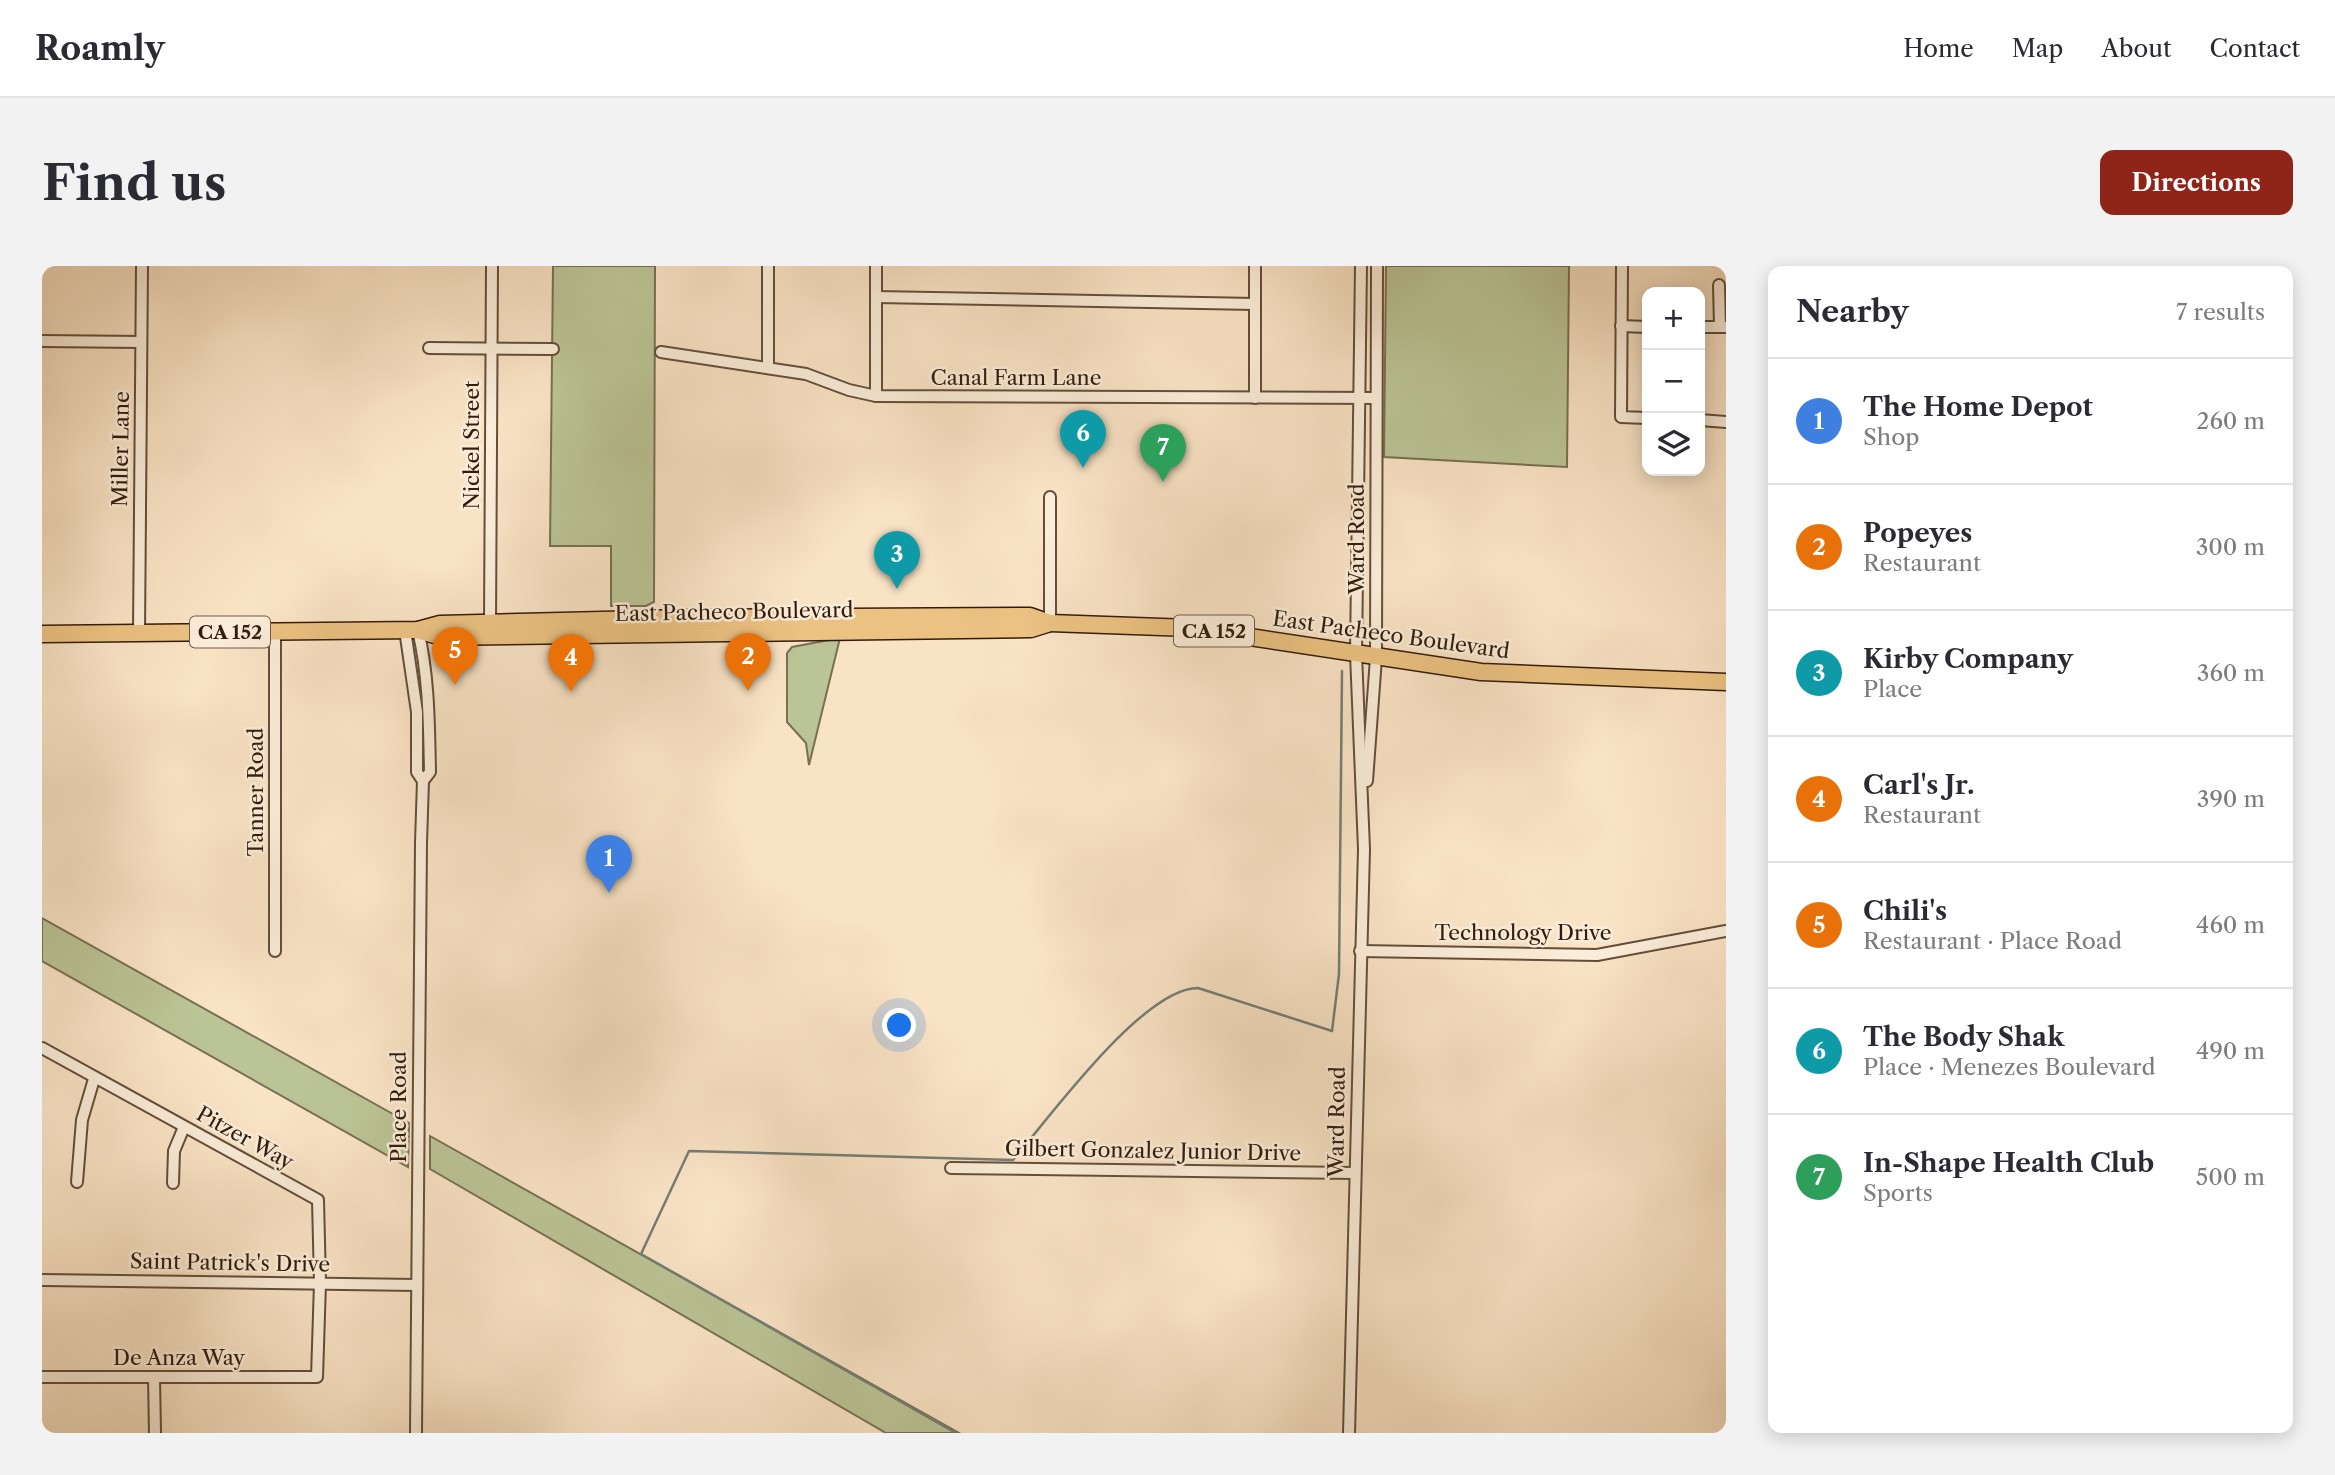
<!DOCTYPE html>
<meta charset="utf-8">
<style>
:root{--surface:#fff;--page:#f2f2f3;--text:#2b2b33;--muted:#7c7c81;--line:#e1e1e2;--accent:#8f2418}
body{margin:0;font-family:"Libre Caslon Text",serif;background:var(--page);color:var(--text)}
.controls{position:absolute;right:21px;top:21px;display:grid;overflow:hidden;border-radius:14px;box-shadow:0 4px 18px #0003}
.controls button{width:63px;height:63px;display:grid;place-items:center;padding:0;border:0;border-bottom:2px solid var(--line);background:var(--surface);color:var(--text);font:35px sans-serif}
.you{position:absolute;left:858px;top:760px;width:24px;height:24px;margin:-18px;border:5px solid #fff;border-radius:50%;background:#1a73e8;box-shadow:0 0 0 10px #1a73e833}
.badge{display:grid;place-items:center;width:46px;height:46px;border-radius:50%;background:var(--accent);color:#fff;font-size:23px;font-weight:700}
.pin{position:absolute;translate:-50% -58px;filter:drop-shadow(0 2px 4px #0008)}
.pin::after{content:'';position:absolute;top:37px;width:24px;height:21px;background:inherit;clip-path:polygon(0 0,100% 0,50% 100%)}
.list{margin:0;padding:0;list-style:none}
h2{display:flex;justify-content:space-between;align-items:center;height:91px;margin:0;padding:0 28px;font-size:30px}
h2 small{font-size:23px;font-weight:400;color:var(--muted)}
.list li{display:grid;grid-template-columns:46px 1fr auto;gap:21px;align-items:center;box-sizing:border-box;height:126px;padding:0 28px;border-top:2px solid var(--line)}
.list b{display:block;font-size:26px;white-space:nowrap}
.list p{margin:0;font-size:23px;white-space:nowrap;color:var(--muted)}
.list em{font-size:23px;font-style:normal;color:var(--muted)}
.icon{flex:none;width:38px;height:38px;fill:none;stroke:currentColor;stroke-width:2;stroke-linecap:round;stroke-linejoin:round}
.map{position:relative;flex:none;width:1684px;height:1167px;overflow:hidden;border-radius:14px}
header{display:flex;align-items:center;gap:42px;box-sizing:border-box;height:98px;padding:0 35px;background:var(--surface);border-bottom:2px solid var(--line)}
header strong{font-size:33px}
nav{display:flex;gap:38px;margin-inline-start:auto;font-size:24px}
.intro{display:flex;align-items:center;justify-content:space-between;box-sizing:border-box;height:168px;padding:0 42px}
h1{margin:0;font-size:49px}
.button{padding:18px 32px;border-radius:14px;background:var(--accent);color:#fff;font-size:24px;font-weight:700}
main{display:flex;gap:42px;padding:0 42px}
aside{flex:1;background:var(--surface);border-radius:14px;box-shadow:0 4px 18px #0003}
.map>svg:first-child{display:block}
</style>
<header>
<strong>Roamly</strong>
<nav><a>Home</a><a>Map</a><a>About</a><a>Contact</a></nav>
</header>
<div class="intro"><h1>Find us</h1><a class="button">Directions</a></div>
<main>
<div class="map">
<svg width="1684" height="1167" viewBox="0 0 1684 1167">
<rect width="100%" height="100%" fill="#f9e3c5"/>
<filter id="stains"><feTurbulence type="fractalNoise" baseFrequency=".00286" numOctaves="4"/><feColorMatrix values="0 0 0 0 .2 0 0 0 0 .09 0 0 0 0 .02 0 0 0 .5 -.17"/></filter>
<radialGradient id="worn" r=".72"><stop offset=".6" stop-color="#630" stop-opacity="0"/><stop offset="1" stop-color="#630" stop-opacity=".3"/></radialGradient>
<g fill="#bbc496" stroke="#777052" stroke-width="2">
<path d="M511,0H613L612,336L604,340H569V280H508Z"/>
<path d="M1344,0H1527L1525,201L1342,191Z"/>
<path d="M798,372L767,499L764,477L745,456V387L750,381Z"/>
<path d="M0,652L367,857L366,901L0,695Z"/>
<path d="M388,870L917,1167H844L388,903Z"/>
</g>
<g fill="none" stroke-linecap="round" stroke-linejoin="round">
<path stroke="#747d75" stroke-width="2.5" d="M914,1167L599,988L647,885L971,894C1008,851 1101,722 1156,722L1290,765L1297,708L1300,405"/>
<defs>
<g id="minor">
<path d="M726,0V102"/>
<path d="M1580,0L1579,151L1605,152"/>
<path d="M1677,19L1678,61"/>
<path d="M834,31L1213,38"/>
<path d="M1579,60L1605,61"/>
<path d="M1658,61H1683"/>
<path d="M0,75L99,76"/>
<path d="M387,82L511,83"/>
<path d="M619,86L764,108L807,124L834,130L1334,132"/>
<path d="M834,130V0"/>
<path d="M1213,132V0"/>
<path d="M1658,154L1684,156"/>
<path d="M1008,231V357"/>
<path d="M448,358L450,0"/>
<path d="M363,364L375,446V506L381,515"/>
<path d="M233,366V685"/>
<path d="M97,367L100,0"/>
<path d="M1325,515L1334,392L1335,0"/>
<path d="M1318,685L1555,689L1684,665"/>
<path d="M0,782L276,934L278,1017L275,1111H0"/>
<path d="M909,902L1313,907"/>
<path d="M35,916L40,854L52,813"/>
<path d="M131,917L132,885L142,861"/>
<path d="M0,1014L375,1019"/>
<path d="M112,1112L113,1167"/>
<path d="M374,1167L379,577L381,515L388,506C387,458 387,410 376,364"/>
<path d="M1307,1167L1322,583L1314,388L1319,0"/>
</g>
<g id="highway">
<path d="M376,364L399,371L989,363L1008,357"/>
<path d="M0,368L376,364L398,358L643,352L988,350L1008,357L1148,362L1439,406L1684,416"/>
</g>
</defs>
<use href="#minor" stroke="#644e3b" stroke-width="14"/>
<use href="#highway" stroke="#331c0d" stroke-width="19"/>
<use href="#minor" stroke="#fbedd9" stroke-width="10"/>
<use href="#highway" stroke="#ecc282" stroke-width="16"/>
</g>
<g text-anchor="middle" stroke-width="5" stroke-linejoin="round" paint-order="stroke">
<g fill="#fbedd9" stroke="#6f5b4a" stroke-width="2">
<rect x="1132" y="349.5" width="80" height="31" rx="5"/>
<rect x="148" y="350.5" width="80" height="31" rx="5"/>
</g>
<g font-size="19" font-weight="bold" fill="#331c0d">
<text x="1172" y="372">CA 152</text>
<text x="188" y="373">CA 152</text>
</g>
<g font-size="21" fill="#331c0d" stroke="#fbedd9">
<text x="974" y="119">Canal Farm Lane</text>
<text transform="translate(430 179) rotate(-90)" y="7">Nickel Street</text>
<text transform="translate(79 183) rotate(-89)" y="7">Miller Lane</text>
<text transform="translate(1315 273) rotate(-90)" y="7">Ward Road</text>
<text transform="translate(692 346) rotate(-1)" y="7">East Pacheco Boulevard</text>
<text transform="translate(1349 369) rotate(8)" y="7">East Pacheco Boulevard</text>
<text transform="translate(214 526) rotate(-90)" y="7">Tanner Road</text>
<text x="1481" y="674">Technology Drive</text>
<text transform="translate(357 841) rotate(-90)" y="7">Place Road</text>
<text transform="translate(1295 856) rotate(-89)" y="7">Ward Road</text>
<text transform="translate(203 872) rotate(29)" y="7">Pitzer Way</text>
<text transform="translate(1111 885) rotate(1)" y="7">Gilbert Gonzalez Junior Drive</text>
<text transform="translate(188 997) rotate(1)" y="7">Saint Patrick's Drive</text>
<text x="137" y="1099">De Anza Way</text>
</g>
</g>
<rect width="100%" height="100%" filter="url(#stains)"/>
<rect width="100%" height="100%" fill="url(#worn)"/>
</svg>
<div class="controls">
<button>+</button>
<button>−</button>
<button><svg class="icon" aria-label="layers" viewBox="0 0 24 24"><path d="M12 4l9 5-9 5-9-5zM3 14l9 5 9-5"/></svg></button>
</div>
<div class="you"></div>
<div class="pin badge" style="left:567px;top:627px;background:#3f7fe0">1</div>
<div class="pin badge" style="left:706px;top:425px;background:#e8710a">2</div>
<div class="pin badge" style="left:855px;top:323px;background:#0f9aa8">3</div>
<div class="pin badge" style="left:529px;top:426px;background:#e8710a">4</div>
<div class="pin badge" style="left:413px;top:419px;background:#e8710a">5</div>
<div class="pin badge" style="left:1041px;top:202px;background:#0f9aa8">6</div>
<div class="pin badge" style="left:1121px;top:216px;background:#2e9e5b">7</div>
</div>
<aside>
<h2>Nearby<small>7 results</small></h2>
<ul class="list">
<li><span class="badge" style="background:#3f7fe0">1</span><div><b>The Home Depot</b><p>Shop</p></div><em>260 m</em></li>
<li><span class="badge" style="background:#e8710a">2</span><div><b>Popeyes</b><p>Restaurant</p></div><em>300 m</em></li>
<li><span class="badge" style="background:#0f9aa8">3</span><div><b>Kirby Company</b><p>Place</p></div><em>360 m</em></li>
<li><span class="badge" style="background:#e8710a">4</span><div><b>Carl's Jr.</b><p>Restaurant</p></div><em>390 m</em></li>
<li><span class="badge" style="background:#e8710a">5</span><div><b>Chili's</b><p>Restaurant · Place Road</p></div><em>460 m</em></li>
<li><span class="badge" style="background:#0f9aa8">6</span><div><b>The Body Shak</b><p>Place · Menezes Boulevard</p></div><em>490 m</em></li>
<li><span class="badge" style="background:#2e9e5b">7</span><div><b>In-Shape Health Club</b><p>Sports</p></div><em>500 m</em></li>
</ul>
</aside>
</main>
